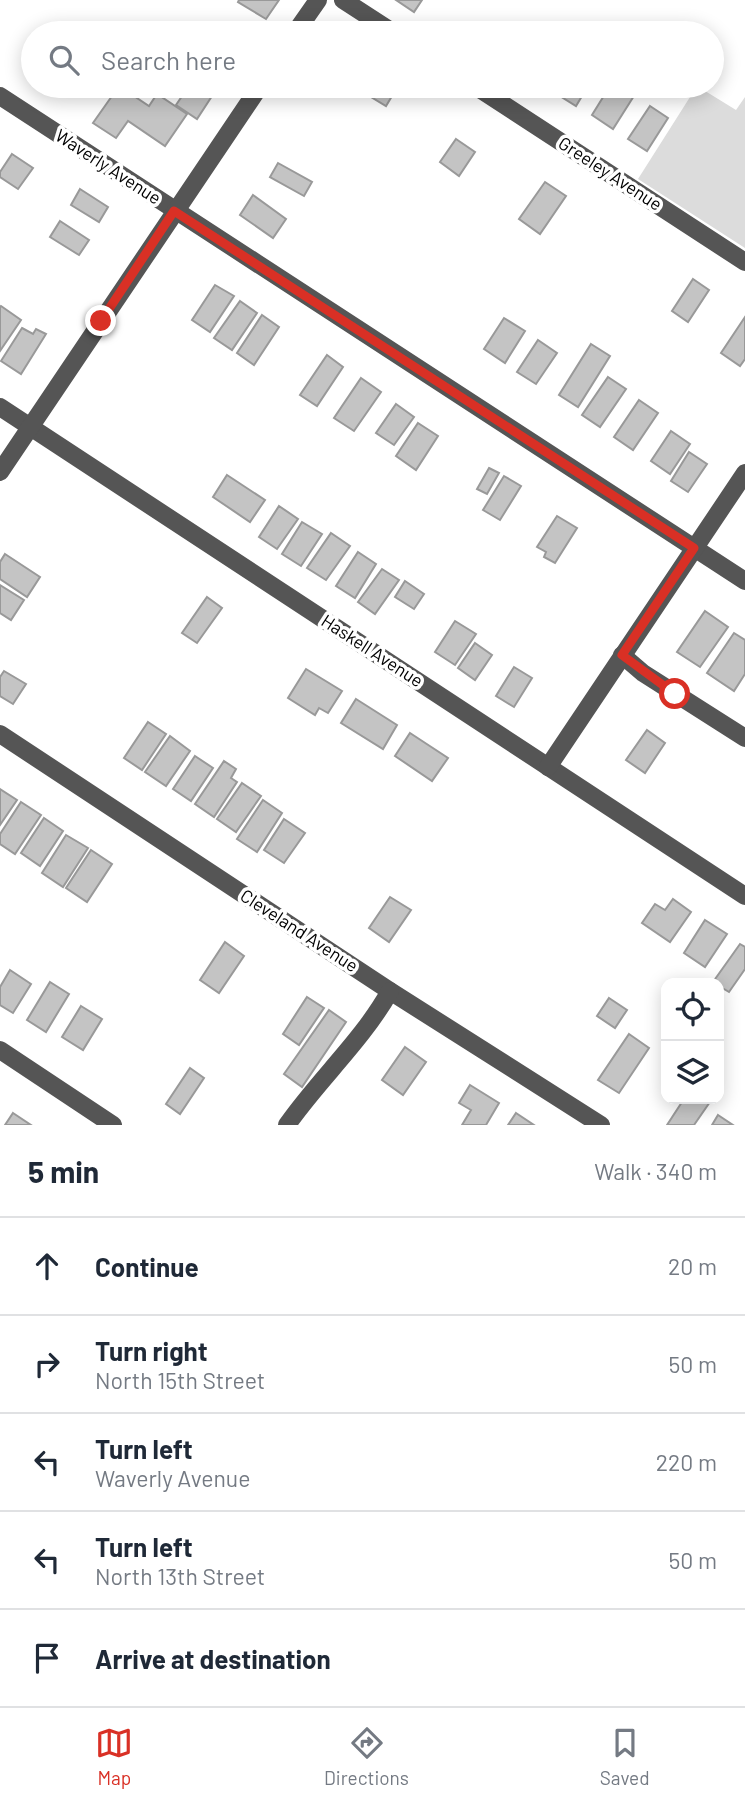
<!DOCTYPE html>
<meta charset="utf-8">
<style>
:root{--surface:#fff;--page:#f6f6f7;--text:#1f2937;--muted:#747a83;--line:#e0e1e3;--accent:#d93025}
body{margin:0;font-family:Barlow,sans-serif;background:var(--page);color:var(--text)}
.controls{position:absolute;right:21px;bottom:21px;display:grid;overflow:hidden;border-radius:14px;box-shadow:0 4px 18px #0003}
.controls button{width:63px;height:63px;display:grid;place-items:center;padding:0;border:0;border-bottom:2px solid var(--line);background:var(--surface);color:var(--text);font:35px sans-serif}
.stop{position:absolute;width:21px;height:21px;margin:-16px;border:5px solid #d93025;border-radius:50%;background:#fff}
.stop.end{background:#d93025;border-color:#fff;box-shadow:0 2px 7px #0008}
.list{margin:0;padding:0;list-style:none}
h2{display:flex;justify-content:space-between;align-items:center;height:91px;margin:0;padding:0 28px;font-size:30px}
h2 small{font-size:23px;font-weight:400;color:var(--muted)}
.list li{display:grid;grid-template-columns:46px 1fr auto;gap:21px;align-items:center;box-sizing:border-box;height:98px;padding:0 28px;border-top:2px solid var(--line)}
.list b{display:block;font-size:26px;white-space:nowrap}
.list p{margin:0;font-size:23px;white-space:nowrap;color:var(--muted)}
.list em{font-size:23px;font-style:normal;color:var(--muted)}
.icon{flex:none;width:38px;height:38px;fill:none;stroke:currentColor;stroke-width:2;stroke-linecap:round;stroke-linejoin:round}
.map{position:relative;flex:none;width:745px;height:1125px;overflow:hidden}
.search{position:absolute;background:var(--surface);box-shadow:0 4px 18px #0003;left:21px;right:21px;top:21px;height:77px;display:flex;align-items:center;gap:18px;box-sizing:border-box;padding:0 24px;border-radius:38px;color:var(--muted);font-size:26px}
.sheet{height:581px;background:var(--surface)}
nav{display:flex;justify-content:space-around;align-items:center;box-sizing:border-box;height:98px;border-top:2px solid var(--line);background:var(--surface);font-size:19px;color:var(--muted)}
nav a{display:grid;justify-items:center;gap:4px}
nav .on{color:var(--accent)}
.map>svg:first-child{display:block}
</style>
<div class="map">
<svg width="745" height="1125" viewBox="0 0 745 1125">
<rect width="100%" height="100%" fill="#fff"/>
<path fill="#dcdcdc" d="M697,86L736,110L745,97V248L638,179Z"/>
<g fill="#c4c4c4" stroke="#999" stroke-width="2">
<path d="M239,0H279L266,19L238,2Z"/>
<path d="M396,0H422L414,12Z"/>
<path d="M119,86L149,106L157,94L187,114L165,146L128,121L116,138L93,123Z"/>
<path d="M189,86H197L212,96L197,119L176,105Z"/>
<path d="M353,86H398L386,106Z"/>
<path d="M544,86H588L576,106Z"/>
<path d="M610,86H635L639,88L613,129L592,115Z"/>
<path d="M650,106L668,118L647,151L628,139Z"/>
<path d="M456,139L475,152L459,176L440,162Z"/>
<path d="M12,154L33,168L18,189L0,177V172Z"/>
<path d="M278,163L312,182L304,196L270,177Z"/>
<path d="M545,182L566,196L540,234L519,219Z"/>
<path d="M80,189L108,207L99,222L71,205Z"/>
<path d="M253,195L286,219L273,238L240,215Z"/>
<path d="M60,221L89,240L79,255L50,237Z"/>
<path d="M693,279L709,290L688,322L672,311Z"/>
<path d="M215,285L234,296L210,332L192,320Z"/>
<path d="M240,301L257,313L232,350L214,338Z"/>
<path d="M1,306L21,320L0,351V307Z"/>
<path d="M262,315L279,327L254,365L237,353Z"/>
<path d="M745,317V359L740,366L721,353Z"/>
<path d="M504,318L525,331L505,363L484,349Z"/>
<path d="M22,328L33,334L36,329L46,334L21,374L1,361Z"/>
<path d="M538,340L557,353L536,384L517,372Z"/>
<path d="M591,344L610,356L578,407L559,395Z"/>
<path d="M327,355L343,367L317,406L300,395Z"/>
<path d="M608,377L626,389L600,427L582,415Z"/>
<path d="M361,378L381,392L354,431L334,418Z"/>
<path d="M639,400L658,413L633,450L614,437Z"/>
<path d="M396,404L414,417L394,445L376,433Z"/>
<path d="M418,423L438,436L416,470L396,456Z"/>
<path d="M671,431L690,444L670,474L651,461Z"/>
<path d="M689,452L707,464L688,492L671,481Z"/>
<path d="M489,468L499,473L487,494L477,489Z"/>
<path d="M227,475L265,500L250,522L213,497Z"/>
<path d="M504,476L521,486L500,520L483,510Z"/>
<path d="M279,506L298,519L277,549L259,537Z"/>
<path d="M557,516L577,528L555,563L544,557L546,552L537,547Z"/>
<path d="M302,522L322,534L301,566L282,554Z"/>
<path d="M331,533L350,546L326,580L307,568Z"/>
<path d="M358,552L376,564L355,598L336,586Z"/>
<path d="M5,554L40,577L27,597L0,579V562Z"/>
<path d="M382,569L399,580L375,614L358,602Z"/>
<path d="M405,581L424,594L414,609L395,597Z"/>
<path d="M0,585L24,600L11,620L0,613Z"/>
<path d="M207,597L222,608L197,643L182,633Z"/>
<path d="M705,611L728,627L700,667L677,652Z"/>
<path d="M455,621L476,634L455,665L435,652Z"/>
<path d="M734,633L745,640V674L734,691L707,673Z"/>
<path d="M475,643L492,655L475,680L458,668Z"/>
<path d="M514,667L532,678L514,707L496,696Z"/>
<path d="M306,669L342,691L328,713L319,708L315,715L288,698Z"/>
<path d="M4,671L26,684L13,704L0,696V677Z"/>
<path d="M356,699L397,725L383,749L341,723Z"/>
<path d="M148,722L166,734L142,770L124,758Z"/>
<path d="M647,730L665,743L645,773L626,760Z"/>
<path d="M410,733L448,758L432,781L395,756Z"/>
<path d="M170,736L190,751L166,786L145,772Z"/>
<path d="M195,756L213,768L191,801L173,789Z"/>
<path d="M224,761L236,769L231,778L237,782L214,817L195,804Z"/>
<path d="M242,783L261,796L236,832L217,819Z"/>
<path d="M0,789L17,800L0,825Z"/>
<path d="M263,800L282,813L257,852L237,839Z"/>
<path d="M21,802L41,815L15,854L0,844V834Z"/>
<path d="M44,818L63,831L40,866L21,853Z"/>
<path d="M284,819L305,833L284,863L264,850Z"/>
<path d="M66,835L88,848L63,887L42,873Z"/>
<path d="M91,850L112,864L87,902L66,888Z"/>
<path d="M390,897L411,910L389,942L369,928Z"/>
<path d="M673,899L691,912L670,942L642,923L655,904L665,910Z"/>
<path d="M705,920L727,934L705,967L684,953Z"/>
<path d="M225,942L244,956L219,993L200,980Z"/>
<path d="M740,944L745,947V969L729,992L719,986V983L713,982Z"/>
<path d="M10,970L31,984L13,1013L0,1005V987Z"/>
<path d="M50,982L69,994L46,1032L27,1020Z"/>
<path d="M307,997L324,1008L299,1045L283,1034Z"/>
<path d="M609,998L627,1010L615,1028L597,1016Z"/>
<path d="M81,1006L102,1019L83,1050L62,1037Z"/>
<path d="M329,1010L346,1022L302,1087L284,1074Z"/>
<path d="M629,1034L649,1048L619,1093L598,1080Z"/>
<path d="M405,1047L426,1062L403,1095L382,1080Z"/>
<path d="M190,1068L204,1078L180,1114L166,1104Z"/>
<path d="M470,1085L499,1103L486,1125H462L471,1110L459,1103Z"/>
<path d="M684,1099H712L694,1125H667Z"/>
<path d="M13,1113L31,1125H5Z"/>
<path d="M516,1113L534,1125H508Z"/>
<path d="M718,1115L733,1125H712Z"/>
</g>
<g fill="none" stroke-linecap="round" stroke-linejoin="round">
<g stroke="#555" stroke-width="18">
<path d="M343,0L394,33"/>
<path d="M295,33L318,0"/>
<path d="M475,86L745,262"/>
<path d="M0,96L745,581"/>
<path d="M0,407L745,896"/>
<path d="M0,472L260,86"/>
<path d="M622,655L643,673L745,738"/>
<path d="M0,734L390,991L601,1125"/>
<path d="M548,767L745,473"/>
<path d="M0,1050L113,1125"/>
<path d="M287,1125C319,1079 362,1041 390,991"/>
</g>
</g>
<g fill="none" stroke-linecap="round" stroke-linejoin="round">
<path stroke="#d93025" stroke-width="9" d="M101,321L174,211L694,548L622,655L675,694"/>
</g>
<g text-anchor="middle" stroke-width="7" stroke-linejoin="round" paint-order="stroke">
<g font-size="18" fill="#000" stroke="#fff">
<text transform="translate(108 167) rotate(33)" y="6">Waverly Avenue</text>
<text transform="translate(610 174) rotate(33)" y="6">Greeley Avenue</text>
<text transform="translate(372 651) rotate(33)" y="6">Haskell Avenue</text>
<text transform="translate(299 931) rotate(33)" y="6">Cleveland Avenue</text>
</g>
</g>
</svg>
<div class="controls">
<button><svg class="icon" aria-label="locate" viewBox="0 0 24 24"><circle cx="12" cy="12" r="6"/><path d="M12 2v4M12 18v4M2 12h4M18 12h4"/></svg></button>
<button><svg class="icon" aria-label="layers" viewBox="0 0 24 24"><path d="M12 4l9 5-9 5-9-5zM3 14l9 5 9-5"/></svg></button>
</div>
<div class="stop" style="left:675px;top:694px"></div>
<div class="stop end" style="left:101px;top:321px"></div>
<div class="search"><svg class="icon" aria-label="search" viewBox="0 0 24 24"><circle cx="10" cy="10" r="6"/><path d="M15 15l6 6"/></svg>Search here</div>
</div>
<section class="sheet">
<h2>5 min<small>Walk · 340 m</small></h2>
<ul class="list">
<li><svg class="icon" aria-label="ahead" viewBox="0 0 24 24"><path d="M12 20V5M6 11l6-6 6 6"/></svg><div><b>Continue</b></div><em>20 m</em></li>
<li><svg class="icon" aria-label="right" viewBox="0 0 24 24"><path d="M7 20v-9h11M14 6l5 5-5 5"/></svg><div><b>Turn right</b><p>North 15th Street</p></div><em>50 m</em></li>
<li><svg class="icon" aria-label="left" viewBox="0 0 24 24"><path d="M17 20v-9H6M10 6l-5 5 5 5"/></svg><div><b>Turn left</b><p>Waverly Avenue</p></div><em>220 m</em></li>
<li><svg class="icon" aria-label="left" viewBox="0 0 24 24"><path d="M17 20v-9H6M10 6l-5 5 5 5"/></svg><div><b>Turn left</b><p>North 13th Street</p></div><em>50 m</em></li>
<li><svg class="icon" aria-label="arrive" viewBox="0 0 24 24"><path d="M6 21V4h12l-3 4 3 4H6"/></svg><div><b>Arrive at destination</b></div></li>
</ul>
</section>
<nav>
<a class="on"><svg class="icon" aria-label="map" viewBox="0 0 24 24"><path d="M3 6l6-2 6 2 6-2v14l-6 2-6-2-6 2zM9 4v14M15 6v14"/></svg>Map</a>
<a><svg class="icon" aria-label="directions" viewBox="0 0 24 24"><path d="M12 3l9 9-9 9-9-9zM9 14v-3h6M13 9l2 2-2 2"/></svg>Directions</a>
<a><svg class="icon" aria-label="saved" viewBox="0 0 24 24"><path d="M7 4h10v16l-5-4-5 4z"/></svg>Saved</a>
</nav>
